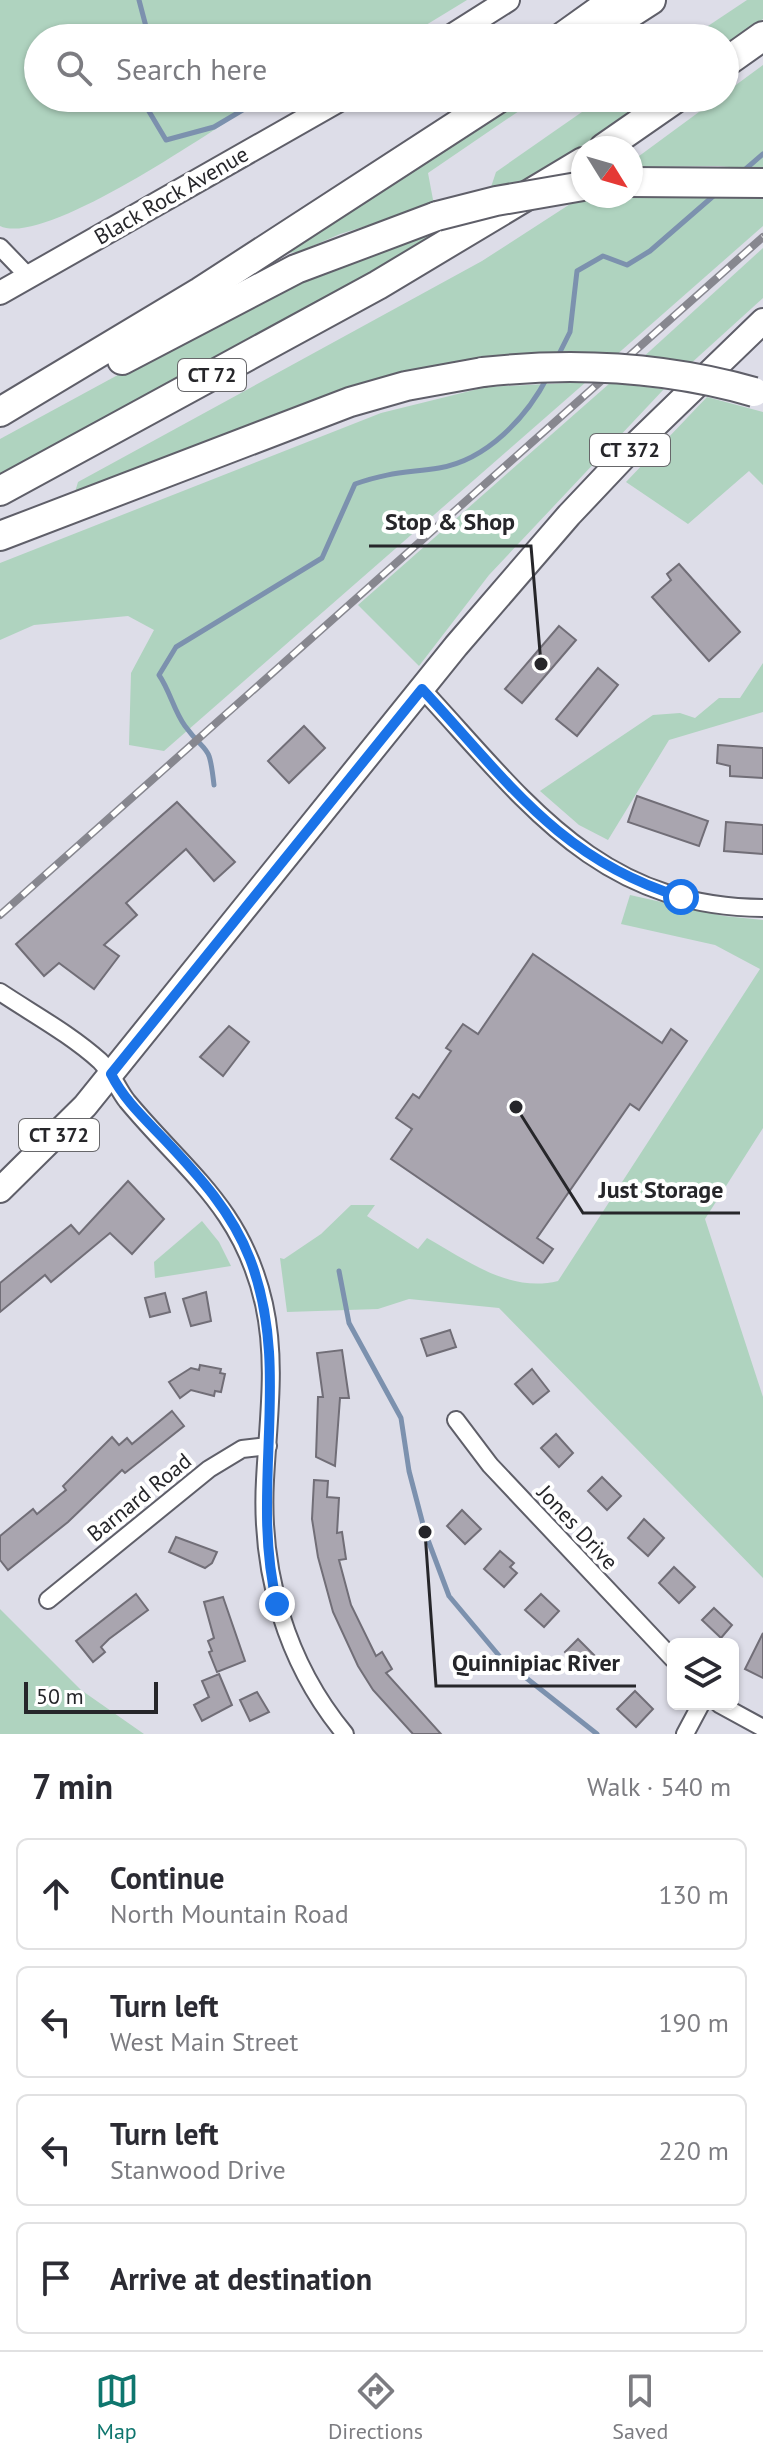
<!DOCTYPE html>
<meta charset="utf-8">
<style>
:root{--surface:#fff;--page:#f2f2f3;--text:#2b2b33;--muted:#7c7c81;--line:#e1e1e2;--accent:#0f766e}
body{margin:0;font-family:"PT Sans",sans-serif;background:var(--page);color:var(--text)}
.controls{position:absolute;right:24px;bottom:24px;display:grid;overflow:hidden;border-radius:12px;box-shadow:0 2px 6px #0004}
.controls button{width:72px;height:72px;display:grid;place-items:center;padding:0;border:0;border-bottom:2px solid var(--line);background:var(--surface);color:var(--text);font:40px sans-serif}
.compass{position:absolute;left:571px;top:136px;width:72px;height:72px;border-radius:50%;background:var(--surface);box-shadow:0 2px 6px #0004;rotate:127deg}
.scale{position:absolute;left:24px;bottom:20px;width:134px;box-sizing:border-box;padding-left:8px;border:4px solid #26262a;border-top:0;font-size:22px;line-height:28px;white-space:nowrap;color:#26262a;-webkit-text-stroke:6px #fff;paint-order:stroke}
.stop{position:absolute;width:24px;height:24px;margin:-18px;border:6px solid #1a73e8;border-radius:50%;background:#fff}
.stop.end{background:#1a73e8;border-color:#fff;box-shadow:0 2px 8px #0008}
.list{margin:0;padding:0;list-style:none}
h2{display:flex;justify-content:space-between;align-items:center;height:104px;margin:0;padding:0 32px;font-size:34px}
h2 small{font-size:26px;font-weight:400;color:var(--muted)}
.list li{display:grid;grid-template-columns:52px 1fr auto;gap:24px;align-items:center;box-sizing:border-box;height:112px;margin:0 16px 16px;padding:0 16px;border:2px solid var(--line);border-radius:12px}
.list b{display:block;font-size:30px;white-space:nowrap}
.list p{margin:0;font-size:26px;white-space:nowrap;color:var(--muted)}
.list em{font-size:26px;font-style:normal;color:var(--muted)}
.icon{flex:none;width:44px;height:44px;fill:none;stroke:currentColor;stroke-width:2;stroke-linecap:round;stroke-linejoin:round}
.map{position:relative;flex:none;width:763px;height:1734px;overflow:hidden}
.search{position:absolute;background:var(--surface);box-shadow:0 2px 6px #0004;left:24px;right:24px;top:24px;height:88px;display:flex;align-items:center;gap:20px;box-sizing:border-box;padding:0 28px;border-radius:44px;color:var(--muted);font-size:30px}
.sheet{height:616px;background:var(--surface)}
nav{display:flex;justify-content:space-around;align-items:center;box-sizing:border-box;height:112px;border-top:2px solid var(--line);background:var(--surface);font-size:22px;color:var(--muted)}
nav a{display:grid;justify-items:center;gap:4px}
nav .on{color:var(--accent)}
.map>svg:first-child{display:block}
</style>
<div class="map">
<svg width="763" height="1734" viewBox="0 0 763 1734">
<rect width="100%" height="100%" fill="#dddde8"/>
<g fill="#afd3bf">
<path d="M0,0H467L408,36L396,38H38V98H264C219,125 46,248 0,226Z"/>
<path d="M747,0H763V19L725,47V38H690Z"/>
<path d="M763,65V170L718,166L631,167V162L718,98H725V93Z"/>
<path d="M525,98H538L428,173L434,205L340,234L299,252L287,253Z"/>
<path d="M602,98H651L535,178L491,187L496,172Z"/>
<path d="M763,194V226L614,357L553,356L109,485L75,492L78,482L482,261L581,197Z"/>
<path d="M440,226L439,236L0,478V439L219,320L313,274Z"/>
<path d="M763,248V298L688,366L640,360Z"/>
<path d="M586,382L164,751L129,745L131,673L154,630L128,616L34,625L0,640V563L381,413L486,387Z"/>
<path d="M610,383L664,389L489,575L419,666L358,605Z"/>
<path d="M707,397L763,412V485L749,471L688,524L626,482Z"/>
<path d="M763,663V712L669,740L608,840L579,825L540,791L653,715L680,713L695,718L719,698H740Z"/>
<path d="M630,895L724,916L763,920V1128L705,1219L763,1397V1578L499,1308L409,1299L378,1309L287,1312L280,1258L284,1259L321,1234L351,1205H375L367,1216L418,1249L427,1238C468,1261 510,1293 558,1281L760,969L715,945L621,924Z"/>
<path d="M202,1221L219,1242L231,1266L155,1278L154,1262Z"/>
<path d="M0,1609L81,1690L144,1734H0Z"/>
</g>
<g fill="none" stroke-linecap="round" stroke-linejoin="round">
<g stroke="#7c91ae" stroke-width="5">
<path d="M139,0L149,38"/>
<path d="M141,98L166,140L214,127L263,98"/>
<path d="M741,173L763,154"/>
<path d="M558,356L570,332L577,271L603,256L627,265L650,251L718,192"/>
<path d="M214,785C209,741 208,757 185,726C174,711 170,691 159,675L176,647L322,558L355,484C389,472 405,473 439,468C487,460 527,417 548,376"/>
<path d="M339,1271L349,1323L401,1418L409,1471L425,1532L449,1596L501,1658L597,1734"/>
</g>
</g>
<g fill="#a9a5af" stroke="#716e77" stroke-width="2">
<path d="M679,564L740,632L709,661L652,597L671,580L667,574Z"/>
<path d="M559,626L576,640L522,703L505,689Z"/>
<path d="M598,668L618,685L577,736L556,719Z"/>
<path d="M304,726L325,748L289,783L268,761Z"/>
<path d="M718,745L763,748V778L730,776V766L717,763Z"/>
<path d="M637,796L708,821L699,846L628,822Z"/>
<path d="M177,802L235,862L214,881L186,849L126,903L137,915L104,945L119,956L94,989L59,963L44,976L16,944Z"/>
<path d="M726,822L763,825V854L724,851Z"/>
<path d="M533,954L662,1043L671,1029L687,1041L639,1110L630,1104L537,1238L553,1249L543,1263L391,1159L412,1129L396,1118L413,1094L419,1098L451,1051L446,1048L463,1024L478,1034Z"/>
<path d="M229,1026L249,1042L223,1076L200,1057Z"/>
<path d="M128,1181L164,1219L132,1254L110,1233L51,1282L45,1275L0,1312V1283L71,1225L79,1234Z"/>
<path d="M206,1292L211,1321L191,1326L183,1299Z"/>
<path d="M165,1293L170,1312L150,1317L145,1298Z"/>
<path d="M450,1330L456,1347L427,1356L421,1339Z"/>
<path d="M342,1350L349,1398H340L335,1466L316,1457L318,1397H323L317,1353Z"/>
<path d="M200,1365L221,1369L220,1373L225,1374L221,1392L215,1391L214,1396L191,1390L180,1398L169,1382L191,1368L199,1370Z"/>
<path d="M532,1369L549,1391L533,1404L515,1384Z"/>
<path d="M172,1411L184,1426L125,1473L122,1470L68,1522L8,1570L0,1560V1536L33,1509L37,1514L66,1490L63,1486L112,1437L119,1445L127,1438L132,1444Z"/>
<path d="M556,1434L573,1453L559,1467L541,1448Z"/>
<path d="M602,1477L621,1496L607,1510L588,1491Z"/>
<path d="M314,1480L328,1481L327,1497L339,1498L337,1533L342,1532L346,1559L339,1560L351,1605L376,1656L382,1652L392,1669L386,1673L441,1734H413L373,1690L358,1666L333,1612L318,1557L312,1519Z"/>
<path d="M462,1510L481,1529L465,1544L447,1526Z"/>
<path d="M644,1519L664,1538L648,1556L628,1538Z"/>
<path d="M176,1537L217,1552L212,1563L205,1568L169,1552Z"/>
<path d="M500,1551L514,1563L510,1567L517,1573L504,1587L484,1569Z"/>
<path d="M674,1567L695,1587L679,1603L659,1583Z"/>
<path d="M136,1594L148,1610L109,1639L101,1647L105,1652L93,1662L76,1641Z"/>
<path d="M541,1594L559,1611L544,1627L525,1610Z"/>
<path d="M223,1597L245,1661L217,1672L209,1652L212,1651L208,1641L214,1638L204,1602Z"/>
<path d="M714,1608L732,1625L721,1638L702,1620Z"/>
<path d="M763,1633V1678L745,1669Z"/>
<path d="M578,1639L596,1657L582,1670L565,1652Z"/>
<path d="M219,1674L232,1705L202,1721L194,1705L209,1697L202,1681Z"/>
<path d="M635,1691L653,1709L636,1727L617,1709Z"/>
<path d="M257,1692L269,1712L250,1721L240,1700Z"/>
</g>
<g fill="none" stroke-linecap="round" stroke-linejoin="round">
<defs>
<g id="street">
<path d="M0,247L28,276"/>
<path d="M422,689C524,799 597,907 763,908"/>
<path d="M0,992C33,1014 70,1034 100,1061C112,1073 117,1088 127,1101C186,1172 242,1207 264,1304C277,1363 268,1421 265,1480C260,1572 286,1663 345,1734"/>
<path d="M456,1420L490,1465L673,1659"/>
<path d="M48,1600L209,1469L242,1449L268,1446"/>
<path d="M719,1704L763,1728"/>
<path d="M685,1734L701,1704"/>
</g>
<g id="secondary">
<path d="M448,38L508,0"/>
<path d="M0,293L343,98"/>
</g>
<path id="primary" d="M0,1190L85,1106L456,646L569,515L638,442L763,321"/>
<g id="highway">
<path d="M561,38L614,0"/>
<path d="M592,38L651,0"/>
<path d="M725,63L763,36"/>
<path d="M604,148L676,98"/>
<path d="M631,182L763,183"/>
<path d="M122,360L296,269L437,216"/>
<path d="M0,412L200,292L499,98"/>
<path d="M0,491L378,285L583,162"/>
<path d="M0,536L350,402L406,386L483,372"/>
</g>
</defs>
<use href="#street" stroke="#5f5f69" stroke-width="20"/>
<use href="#secondary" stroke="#5f5f69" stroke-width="26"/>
<use href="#primary" stroke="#5f5f69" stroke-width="28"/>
<use href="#highway" stroke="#5f5f69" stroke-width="32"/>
<use href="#street" stroke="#fff" stroke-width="16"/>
<use href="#secondary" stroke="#fff" stroke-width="22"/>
<use href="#primary" stroke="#fff" stroke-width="24"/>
<use href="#highway" stroke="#fff" stroke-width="28"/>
<defs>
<path id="rail" d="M0,915L763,237"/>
</defs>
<use href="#rail" stroke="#87878f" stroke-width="8"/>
<use href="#rail" stroke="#fff" stroke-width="5" stroke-dasharray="15" stroke-linecap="butt"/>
<defs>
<g id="highway-bridge">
<path d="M437,216L496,201L583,186"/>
<path d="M483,372C574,362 666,367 754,392"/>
</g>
</defs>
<use href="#highway-bridge" stroke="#5f5f69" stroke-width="32" stroke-linecap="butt"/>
<use href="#highway-bridge" stroke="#fff" stroke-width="28"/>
</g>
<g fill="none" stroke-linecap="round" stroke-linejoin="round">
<path stroke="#1a73e8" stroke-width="10" d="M277,1604C249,1489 293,1371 250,1259C232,1212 199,1176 165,1140C145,1119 124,1100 111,1074L422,689C506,779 558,859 681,897"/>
</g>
<g text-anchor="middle" stroke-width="8" stroke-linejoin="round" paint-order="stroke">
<g fill="#fff" stroke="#67676a" stroke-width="2">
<rect x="178" y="359" width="68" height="32" rx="6"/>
<rect x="590" y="434" width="80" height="32" rx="6"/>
<rect x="19" y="1119" width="80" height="32" rx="6"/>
</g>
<g font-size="20" font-weight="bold" fill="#26262a">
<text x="212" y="382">CT 72</text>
<text x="630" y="457">CT 372</text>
<text x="59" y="1142">CT 372</text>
</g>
<g font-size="22" fill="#26262a" stroke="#fff">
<text transform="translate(171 195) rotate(-30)" y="8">Black Rock Avenue</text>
<text transform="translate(139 1497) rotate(-39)" y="8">Barnard Road</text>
<text transform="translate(578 1527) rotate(47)" y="8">Jones Drive</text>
</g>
</g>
<path fill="none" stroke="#26262a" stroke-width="3" d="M541 664L531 546H369M516 1107L583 1213H740M425 1532L436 1686H636"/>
<g fill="#26262a" stroke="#fff" stroke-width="3">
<circle cx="541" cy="664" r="8"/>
<circle cx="516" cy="1107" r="8"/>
<circle cx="425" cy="1532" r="8"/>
</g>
<g font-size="24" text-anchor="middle" font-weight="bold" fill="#26262a" stroke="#fff" stroke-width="8" stroke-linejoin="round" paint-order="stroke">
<text x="450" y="530">Stop &amp; Shop</text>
<text x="661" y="1198">Just Storage</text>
<text x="536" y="1671">Quinnipiac River</text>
</g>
</svg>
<div class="controls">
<button><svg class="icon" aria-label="layers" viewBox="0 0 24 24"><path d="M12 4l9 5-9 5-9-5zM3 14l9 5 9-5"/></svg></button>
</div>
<svg class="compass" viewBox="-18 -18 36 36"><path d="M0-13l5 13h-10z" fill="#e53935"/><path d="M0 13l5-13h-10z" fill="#7c7c81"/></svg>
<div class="scale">50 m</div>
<div class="stop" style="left:681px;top:897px"></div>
<div class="stop end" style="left:277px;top:1604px"></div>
<div class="search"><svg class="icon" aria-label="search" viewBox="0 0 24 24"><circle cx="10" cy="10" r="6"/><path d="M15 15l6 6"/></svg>Search here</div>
</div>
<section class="sheet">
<h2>7 min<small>Walk · 540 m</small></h2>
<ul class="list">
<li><svg class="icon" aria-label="ahead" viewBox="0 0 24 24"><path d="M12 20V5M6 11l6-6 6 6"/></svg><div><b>Continue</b><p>North Mountain Road</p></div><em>130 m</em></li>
<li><svg class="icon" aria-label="left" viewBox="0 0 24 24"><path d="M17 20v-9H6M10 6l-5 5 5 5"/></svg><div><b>Turn left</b><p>West Main Street</p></div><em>190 m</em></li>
<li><svg class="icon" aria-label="left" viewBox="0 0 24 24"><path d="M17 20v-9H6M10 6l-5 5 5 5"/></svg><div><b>Turn left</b><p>Stanwood Drive</p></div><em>220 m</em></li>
<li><svg class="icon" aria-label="arrive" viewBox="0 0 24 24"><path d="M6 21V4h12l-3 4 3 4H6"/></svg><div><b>Arrive at destination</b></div></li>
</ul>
</section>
<nav>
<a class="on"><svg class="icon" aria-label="map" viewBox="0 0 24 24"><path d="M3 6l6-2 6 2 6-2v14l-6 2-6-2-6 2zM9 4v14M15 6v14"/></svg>Map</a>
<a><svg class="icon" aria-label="directions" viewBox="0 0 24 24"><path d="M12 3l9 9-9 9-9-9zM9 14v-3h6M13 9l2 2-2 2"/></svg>Directions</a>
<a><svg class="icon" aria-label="saved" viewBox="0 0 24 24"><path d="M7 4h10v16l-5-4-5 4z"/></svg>Saved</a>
</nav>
